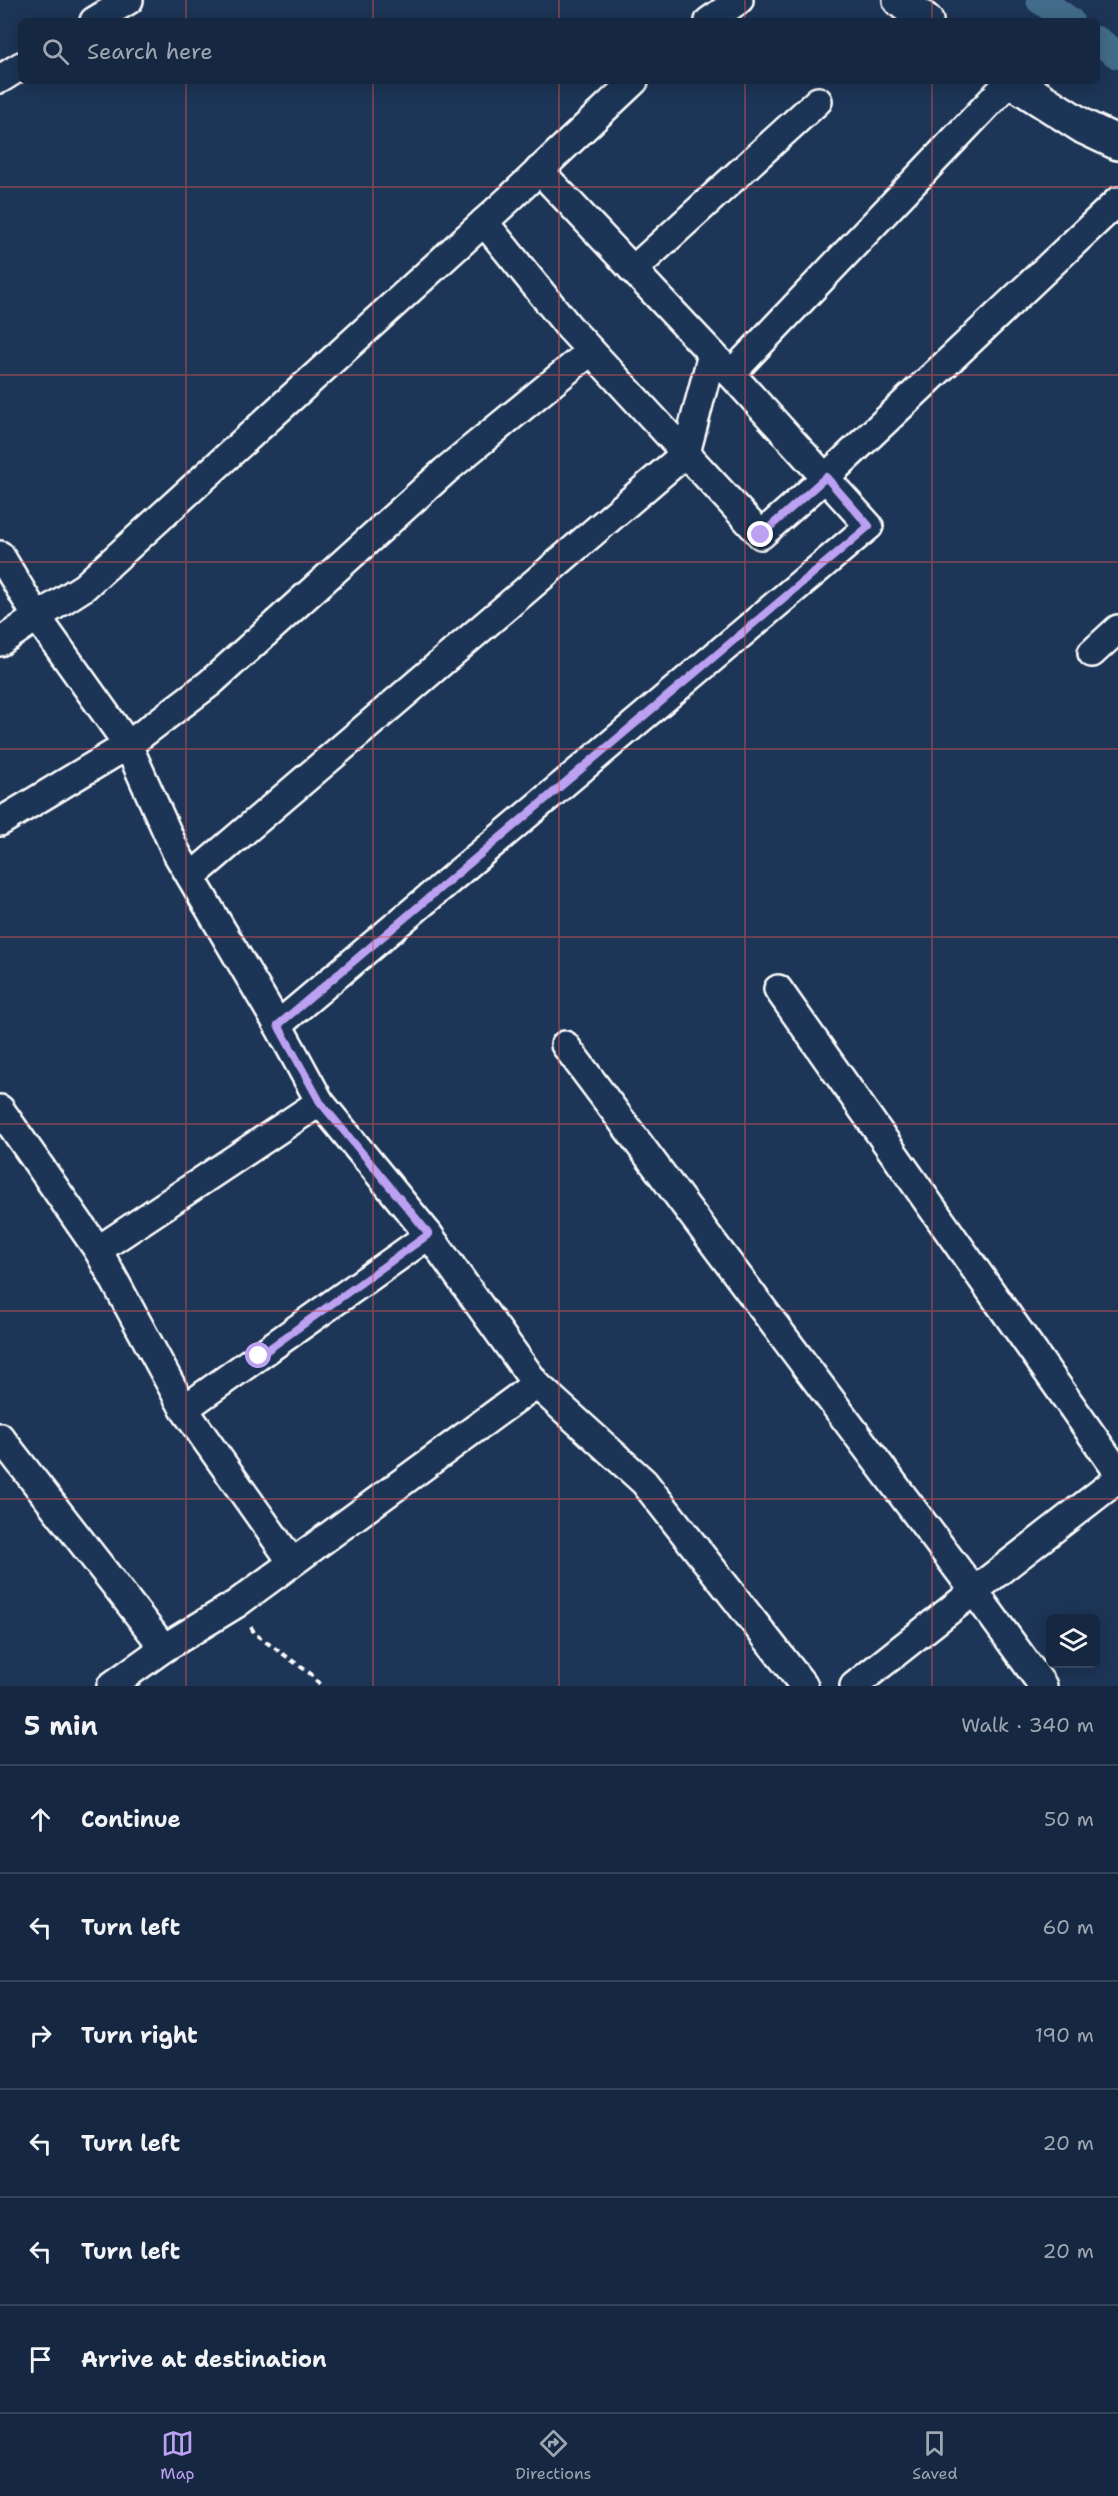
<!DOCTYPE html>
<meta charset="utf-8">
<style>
:root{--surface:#162841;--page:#23344c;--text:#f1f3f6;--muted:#9ea6b1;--line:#35445a;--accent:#bca0f2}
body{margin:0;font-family:"Shantell Sans",sans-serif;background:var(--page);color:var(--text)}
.controls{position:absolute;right:18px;bottom:18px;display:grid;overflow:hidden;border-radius:9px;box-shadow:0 3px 15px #0003}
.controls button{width:54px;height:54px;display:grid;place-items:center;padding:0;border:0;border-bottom:2px solid var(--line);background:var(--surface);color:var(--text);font:30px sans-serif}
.stop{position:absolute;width:18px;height:18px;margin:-14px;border:4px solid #bca0f2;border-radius:50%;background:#fff}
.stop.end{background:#bca0f2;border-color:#fff;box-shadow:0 2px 6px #0008}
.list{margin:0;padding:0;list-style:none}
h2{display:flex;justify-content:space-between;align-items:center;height:78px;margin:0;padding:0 24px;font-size:26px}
h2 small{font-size:20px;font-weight:400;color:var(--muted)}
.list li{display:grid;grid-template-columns:39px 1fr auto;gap:18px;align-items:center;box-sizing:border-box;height:108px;padding:0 24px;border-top:2px solid var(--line)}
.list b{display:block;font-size:22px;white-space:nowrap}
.list em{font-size:20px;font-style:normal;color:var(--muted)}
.icon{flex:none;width:33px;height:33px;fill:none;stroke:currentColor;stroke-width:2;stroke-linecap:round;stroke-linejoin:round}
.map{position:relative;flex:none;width:1118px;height:1686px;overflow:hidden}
.search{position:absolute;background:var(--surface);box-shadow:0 3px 15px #0003;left:18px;right:18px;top:18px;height:66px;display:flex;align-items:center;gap:15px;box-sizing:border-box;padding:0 21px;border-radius:9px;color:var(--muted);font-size:22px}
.sheet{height:726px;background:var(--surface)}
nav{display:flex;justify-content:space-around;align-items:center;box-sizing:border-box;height:84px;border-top:2px solid var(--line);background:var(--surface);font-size:16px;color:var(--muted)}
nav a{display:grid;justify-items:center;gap:3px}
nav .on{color:var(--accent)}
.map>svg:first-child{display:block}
</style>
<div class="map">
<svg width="1118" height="1686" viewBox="0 0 1118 1686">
<rect width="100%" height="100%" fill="#1d3557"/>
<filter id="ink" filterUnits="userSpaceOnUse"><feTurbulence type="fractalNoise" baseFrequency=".0167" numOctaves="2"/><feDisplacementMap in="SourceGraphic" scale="12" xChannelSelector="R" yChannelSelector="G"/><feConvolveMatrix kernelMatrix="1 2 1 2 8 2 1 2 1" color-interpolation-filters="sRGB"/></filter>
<g filter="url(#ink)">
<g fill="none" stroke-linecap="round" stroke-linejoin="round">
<g stroke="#436c8a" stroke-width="28">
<path d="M1040,0L1070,21"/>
<path d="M1097,40L1118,55"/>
</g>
<defs>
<g id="minor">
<path d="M94,21L129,0"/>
<path d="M709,21L739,0"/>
<path d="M0,79L21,66"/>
<path d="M484,222L568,326L761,535L826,477L1118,201"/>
<path d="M633,270L818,101"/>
<path d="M731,374L1010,81"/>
<path d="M0,555L37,617L84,587L507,201L634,81"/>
<path d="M0,642L37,617L128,745L0,822"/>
<path d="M1092,653L1118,629"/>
<path d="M191,877L686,453L712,354"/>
<path d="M778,989L1118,1472"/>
<path d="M278,1025L869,526L731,374L539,170"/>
<path d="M565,1045L974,1591L854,1686"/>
<path d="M320,1102L278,1025L176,852L128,745L210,683L446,470L591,351"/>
<path d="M0,1109L98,1250"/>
<path d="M536,1384L644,1482L804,1686"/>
<path d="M184,1409L98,1250L320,1102L429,1235"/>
<path d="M0,1437L164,1648"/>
<path d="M111,1686L164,1648L236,1604L536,1384L429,1235L184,1409L292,1562"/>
<path d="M1043,1686L974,1591L1118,1479"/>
</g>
<g id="tertiary">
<path d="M900,0L926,21"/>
<path d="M1012,81L1084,127L1118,143"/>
</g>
</defs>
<use href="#minor" stroke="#fff" stroke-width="32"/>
<use href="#tertiary" stroke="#fff" stroke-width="38"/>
<path stroke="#fff" stroke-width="4" stroke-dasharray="6 4.5" stroke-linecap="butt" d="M251,1627L255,1634L311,1674L321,1686"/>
<use href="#minor" stroke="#1d3557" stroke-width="27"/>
<use href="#tertiary" stroke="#1d3557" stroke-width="33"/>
</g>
</g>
<g fill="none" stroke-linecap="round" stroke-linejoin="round" filter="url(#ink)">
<path stroke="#bca0f2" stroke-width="8" d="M259,1356L429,1234L320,1102L278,1025L869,526L826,477L761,535"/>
</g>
<path fill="none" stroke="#de5353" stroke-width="1.5" stroke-opacity="0.55" d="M186,0V21M373,0V21M559,0V21M745,0V21M932,0V21M186,81V1686M373,81V1686M559,81V1686M745,81V1686M932,81V1686M0,187H1118M0,375H1118M0,562H1118M0,749H1118M0,937H1118M0,1124H1118M0,1311H1118M0,1499H1118"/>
</svg>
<div class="controls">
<button><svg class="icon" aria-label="layers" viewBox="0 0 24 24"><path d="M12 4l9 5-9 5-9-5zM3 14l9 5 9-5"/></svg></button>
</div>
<div class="stop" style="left:259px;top:1356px"></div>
<div class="stop end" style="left:761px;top:535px"></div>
<div class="search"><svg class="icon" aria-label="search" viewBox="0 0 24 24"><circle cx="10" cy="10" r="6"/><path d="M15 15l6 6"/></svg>Search here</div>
</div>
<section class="sheet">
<h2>5 min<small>Walk · 340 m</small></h2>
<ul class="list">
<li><svg class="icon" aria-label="ahead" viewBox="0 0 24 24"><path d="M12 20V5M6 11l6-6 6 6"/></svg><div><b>Continue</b></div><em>50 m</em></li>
<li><svg class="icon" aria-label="left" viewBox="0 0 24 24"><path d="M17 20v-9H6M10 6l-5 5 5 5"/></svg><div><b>Turn left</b></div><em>60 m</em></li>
<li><svg class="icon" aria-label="right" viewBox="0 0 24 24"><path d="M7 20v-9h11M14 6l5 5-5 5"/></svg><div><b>Turn right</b></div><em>190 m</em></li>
<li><svg class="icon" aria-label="left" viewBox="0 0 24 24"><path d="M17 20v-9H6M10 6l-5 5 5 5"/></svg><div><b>Turn left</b></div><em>20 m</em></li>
<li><svg class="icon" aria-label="left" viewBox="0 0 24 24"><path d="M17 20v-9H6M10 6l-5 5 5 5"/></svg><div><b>Turn left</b></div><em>20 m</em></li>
<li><svg class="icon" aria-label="arrive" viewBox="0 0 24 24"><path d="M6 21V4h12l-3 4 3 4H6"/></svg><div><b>Arrive at destination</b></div></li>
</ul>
</section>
<nav>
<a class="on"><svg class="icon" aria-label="map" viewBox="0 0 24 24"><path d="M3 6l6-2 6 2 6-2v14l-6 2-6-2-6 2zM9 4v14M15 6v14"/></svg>Map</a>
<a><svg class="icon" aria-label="directions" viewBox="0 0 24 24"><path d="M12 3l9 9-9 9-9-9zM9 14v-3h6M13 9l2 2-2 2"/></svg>Directions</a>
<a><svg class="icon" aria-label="saved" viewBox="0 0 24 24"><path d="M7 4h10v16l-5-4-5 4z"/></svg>Saved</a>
</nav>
